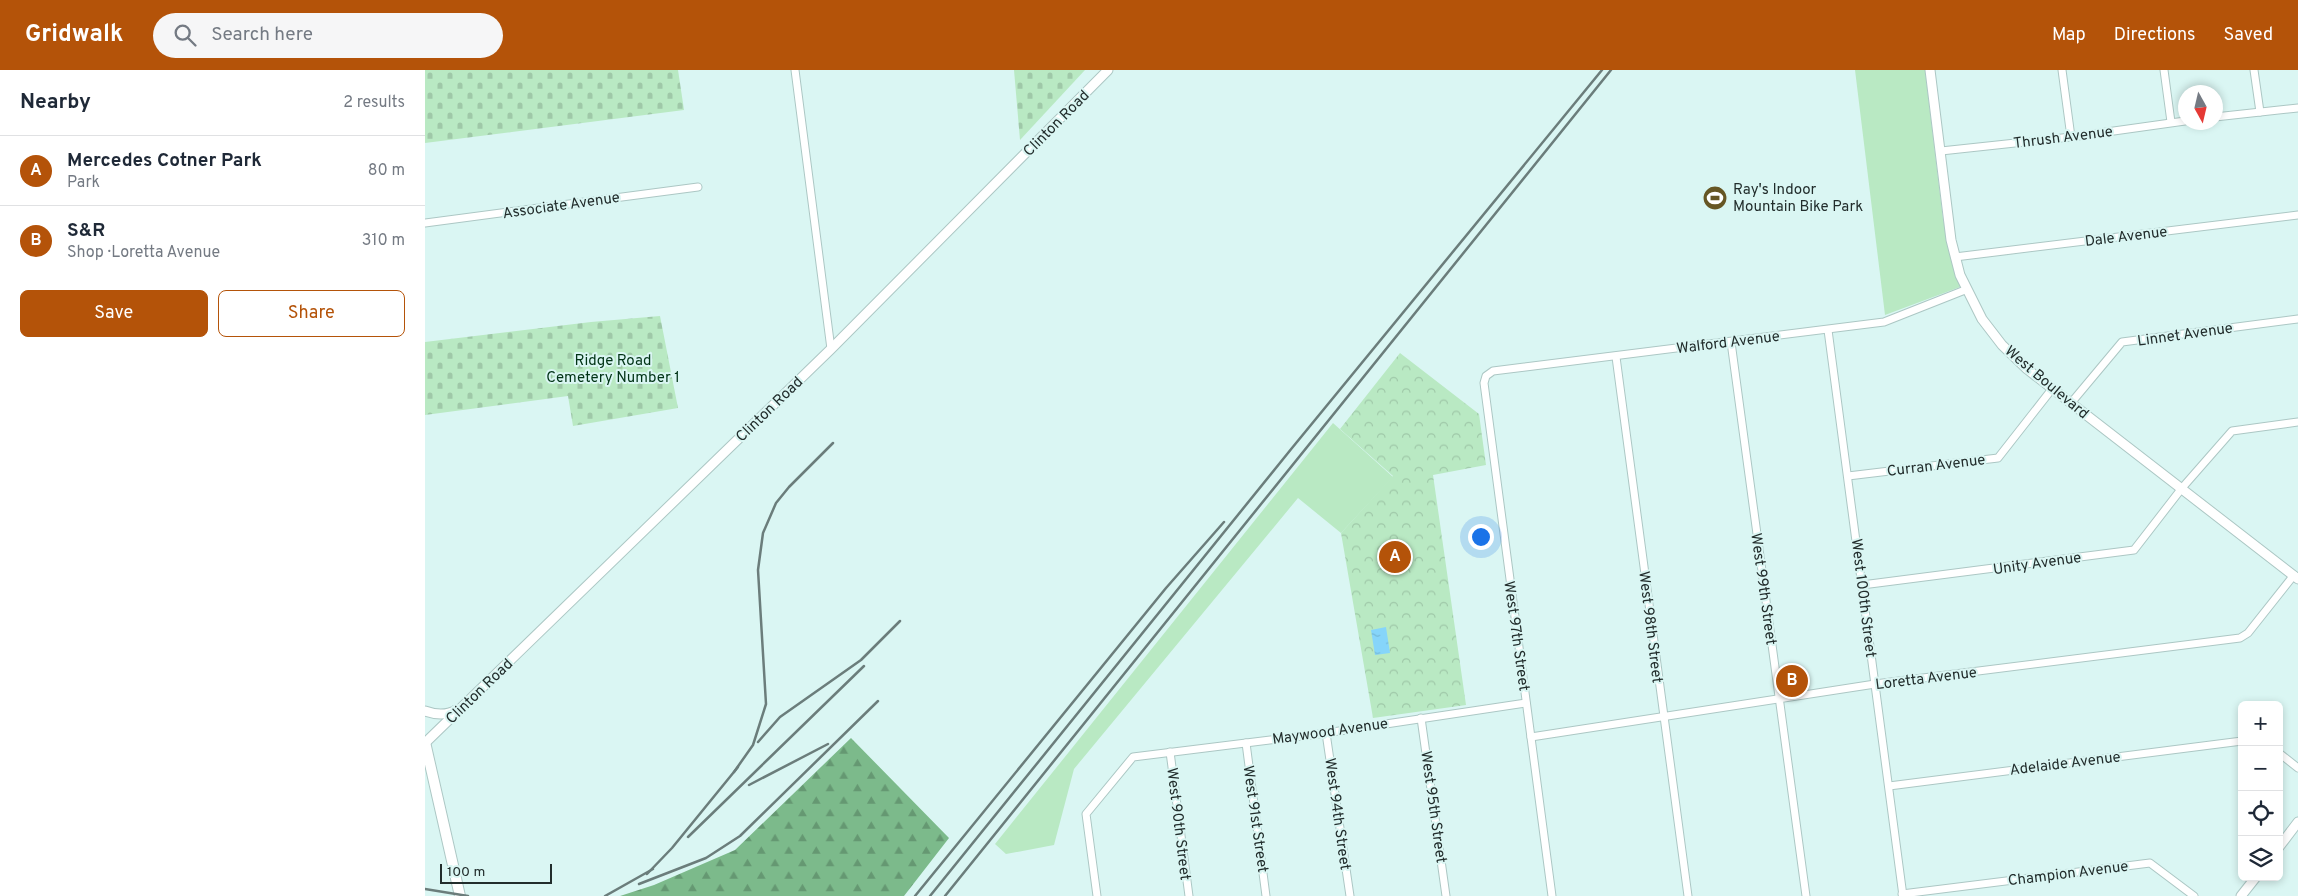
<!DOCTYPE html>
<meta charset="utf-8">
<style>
:root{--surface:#fff;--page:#f6f6f7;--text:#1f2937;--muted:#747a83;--line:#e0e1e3;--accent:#b45309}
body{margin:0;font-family:Overpass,sans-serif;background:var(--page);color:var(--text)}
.controls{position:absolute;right:15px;bottom:15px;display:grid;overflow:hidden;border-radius:8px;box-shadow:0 2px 8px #0003}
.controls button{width:45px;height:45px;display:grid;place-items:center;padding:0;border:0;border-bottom:1px solid var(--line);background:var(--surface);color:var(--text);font:25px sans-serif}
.compass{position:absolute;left:1753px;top:15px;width:45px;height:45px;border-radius:50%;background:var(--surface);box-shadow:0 2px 8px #0003;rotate:172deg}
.scale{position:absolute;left:15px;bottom:12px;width:112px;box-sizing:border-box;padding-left:5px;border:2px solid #222d2c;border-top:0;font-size:14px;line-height:18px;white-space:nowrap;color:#222d2c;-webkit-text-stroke:4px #daf6f3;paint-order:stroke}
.you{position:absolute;left:1055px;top:466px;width:18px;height:18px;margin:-12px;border:4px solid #fff;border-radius:50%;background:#1a73e8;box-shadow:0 0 0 8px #1a73e833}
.badge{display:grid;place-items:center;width:32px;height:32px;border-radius:50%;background:var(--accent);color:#fff;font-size:16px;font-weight:700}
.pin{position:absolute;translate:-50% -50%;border:2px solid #fff;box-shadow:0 1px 5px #0006}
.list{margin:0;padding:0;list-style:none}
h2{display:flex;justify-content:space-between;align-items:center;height:65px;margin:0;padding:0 20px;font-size:21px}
h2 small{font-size:16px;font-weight:400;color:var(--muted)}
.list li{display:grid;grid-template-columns:32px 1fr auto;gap:15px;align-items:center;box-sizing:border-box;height:70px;padding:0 20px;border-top:1px solid var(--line)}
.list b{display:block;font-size:19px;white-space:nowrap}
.list p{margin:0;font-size:16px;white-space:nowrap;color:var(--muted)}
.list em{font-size:16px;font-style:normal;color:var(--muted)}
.actions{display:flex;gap:10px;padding:15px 20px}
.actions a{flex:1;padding:11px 0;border:1px solid var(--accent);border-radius:8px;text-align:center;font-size:18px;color:var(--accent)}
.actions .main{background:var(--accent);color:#fff}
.icon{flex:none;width:28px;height:28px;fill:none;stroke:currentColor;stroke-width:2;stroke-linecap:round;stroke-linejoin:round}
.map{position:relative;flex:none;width:1873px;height:826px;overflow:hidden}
header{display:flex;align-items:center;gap:30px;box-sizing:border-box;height:70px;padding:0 25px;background:var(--accent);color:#fff}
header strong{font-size:24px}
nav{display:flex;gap:28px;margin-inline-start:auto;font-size:18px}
.search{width:350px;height:45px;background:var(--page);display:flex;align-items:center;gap:12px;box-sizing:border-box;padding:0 18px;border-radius:28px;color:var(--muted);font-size:19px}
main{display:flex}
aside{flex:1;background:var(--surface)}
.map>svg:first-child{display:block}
</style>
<header>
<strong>Gridwalk</strong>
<div class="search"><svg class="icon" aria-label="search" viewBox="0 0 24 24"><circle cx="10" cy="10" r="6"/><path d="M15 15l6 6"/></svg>Search here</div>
<nav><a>Map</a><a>Directions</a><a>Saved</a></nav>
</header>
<main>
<aside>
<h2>Nearby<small>2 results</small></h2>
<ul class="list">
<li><span class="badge">A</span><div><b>Mercedes Cotner Park</b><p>Park</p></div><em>80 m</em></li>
<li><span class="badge">B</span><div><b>S&amp;R</b><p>Shop · Loretta Avenue</p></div><em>310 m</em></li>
</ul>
<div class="actions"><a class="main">Save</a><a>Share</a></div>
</aside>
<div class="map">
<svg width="1873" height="826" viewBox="0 0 1873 826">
<defs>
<pattern id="forest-firs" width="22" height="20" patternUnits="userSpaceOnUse" patternTransform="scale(1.25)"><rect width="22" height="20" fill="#7cba8b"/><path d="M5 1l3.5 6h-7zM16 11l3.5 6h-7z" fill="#659872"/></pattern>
<pattern id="cemetery-stones" width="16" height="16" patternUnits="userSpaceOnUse" patternTransform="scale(1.25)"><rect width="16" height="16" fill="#b9e9c3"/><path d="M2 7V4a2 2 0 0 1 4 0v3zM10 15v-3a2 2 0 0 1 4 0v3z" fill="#9fc8a8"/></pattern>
<pattern id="park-crowns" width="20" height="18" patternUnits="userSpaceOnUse" patternTransform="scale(1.25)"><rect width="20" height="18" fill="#b9e9c3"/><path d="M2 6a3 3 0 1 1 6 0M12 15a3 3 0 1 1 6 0" fill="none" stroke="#9fc8a8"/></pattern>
<pattern id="water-ripples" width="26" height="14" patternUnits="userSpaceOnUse" patternTransform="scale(1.25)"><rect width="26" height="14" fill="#86d5fa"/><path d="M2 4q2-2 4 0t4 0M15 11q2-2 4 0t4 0" fill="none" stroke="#73b7d6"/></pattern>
</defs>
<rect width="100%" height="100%" fill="#daf6f3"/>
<g fill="#b9e9c3">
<path d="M1430,0H1500L1518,149L1535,217L1460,245Z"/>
<path d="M908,353L968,407L916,463L873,428L649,699L629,775L581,784L570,774Z"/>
</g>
<path fill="url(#forest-firs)" d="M426,668L524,768L479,826H195L229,815L310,780Z"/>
<g fill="url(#cemetery-stones)">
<path d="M0,0H253L259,40L0,73Z"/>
<path d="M589,0H660L595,70Z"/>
<path d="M235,246L253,338L148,356L143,326L0,345V272L166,252Z"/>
</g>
<path fill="url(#park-crowns)" d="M975,283L1054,344L1061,395L1008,405L1041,635L948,648L916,463L968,406L915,359Z"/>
<path fill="url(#water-ripples)" d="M961,557L965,583L950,585L946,560Z"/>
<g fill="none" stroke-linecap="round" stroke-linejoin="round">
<defs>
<g id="minor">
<path d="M370,0L406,279"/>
<path d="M1637,0L1646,67"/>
<path d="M1739,0L1746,52"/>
<path d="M1829,0L1835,42"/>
<path d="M1790,47L1873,38"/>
<path d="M1516,81L1646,67L1760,51"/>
<path d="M0,153L273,117"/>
<path d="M1530,187L1873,145"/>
<path d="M1403,260L1478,826"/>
<path d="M1306,272L1381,826"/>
<path d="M1191,287L1263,826"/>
<path d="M1646,333L1697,272L1873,249"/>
<path d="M1423,406L1573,388L1627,319"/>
<path d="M1437,515L1709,480L1757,418L1807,361L1873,352"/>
<path d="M996,648L1021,826"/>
<path d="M901,663L925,826"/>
<path d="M1106,667L1450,614L1815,568L1823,563L1869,505"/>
<path d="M821,673L841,826"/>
<path d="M745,682L764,826"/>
<path d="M1854,683L1873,698"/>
<path d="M1464,716L1817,671"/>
<path d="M1477,824L1725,793L1769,826"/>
<path d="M672,826L661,744L708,687L901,663L1101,633"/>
<path d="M1127,826L1059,313L1061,306L1068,301L1459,252L1540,220"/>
</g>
<g id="tertiary">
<path d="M1505,0L1526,170L1535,205L1557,249L1577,275L1602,299L1873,509"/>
<path d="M0,641C11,645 21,646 31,640"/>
<path d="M0,673L406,279L683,0"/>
<path d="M1854,777L1873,752"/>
<path d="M1816,826L1831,807"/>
</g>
<path id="secondary" d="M0,672L35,826"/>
</defs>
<use href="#minor" stroke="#acc7c4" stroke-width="9"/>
<use href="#tertiary" stroke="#acc7c4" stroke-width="11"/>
<use href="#secondary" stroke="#acc7c4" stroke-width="12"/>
<use href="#minor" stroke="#fff" stroke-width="7"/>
<use href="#tertiary" stroke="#fff" stroke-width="9"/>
<use href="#secondary" stroke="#fff" stroke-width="10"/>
<g stroke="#6b7d7b" stroke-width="2.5">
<path d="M333,672L355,647L436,590L475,551"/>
<path d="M309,702L328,675L341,634L333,500L338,463L351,433L364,417L408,373"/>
<path d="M324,715L403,674"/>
<path d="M263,767L439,596"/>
<path d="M222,804L247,778L313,697"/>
<path d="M214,814L281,788L315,766L453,631"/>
<path d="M0,819L43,826"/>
<path d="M180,826L228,799"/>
<path d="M490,826L741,518L799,452"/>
<path d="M505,826L867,378L1177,0"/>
<path d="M520,826L1186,0"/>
</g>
</g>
<defs>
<symbol id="stadium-disc" viewBox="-11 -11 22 22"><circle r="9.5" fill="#665624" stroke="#daf6f3"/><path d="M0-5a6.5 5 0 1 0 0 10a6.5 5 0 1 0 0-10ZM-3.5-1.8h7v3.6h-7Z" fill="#fff"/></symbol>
</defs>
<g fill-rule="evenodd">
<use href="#stadium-disc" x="1276" y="114" width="28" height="28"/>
</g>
<g text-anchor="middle" stroke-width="4" stroke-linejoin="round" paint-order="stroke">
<g font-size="15" fill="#222d2c" stroke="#daf6f3">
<text transform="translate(631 53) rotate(-45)" y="5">Clinton Road</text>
<text transform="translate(1638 67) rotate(-7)" y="5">Thrush Avenue</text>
<text transform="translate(136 135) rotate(-8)" y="5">Associate Avenue</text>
<text transform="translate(1701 166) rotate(-7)" y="5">Dale Avenue</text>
<text transform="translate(1760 264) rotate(-8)" y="5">Linnet Avenue</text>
<text transform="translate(1303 272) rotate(-7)" y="5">Walford Avenue</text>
<text transform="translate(1622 312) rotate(40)" y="5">West Boulevard</text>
<text transform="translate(344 339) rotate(-44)" y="5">Clinton Road</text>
<text transform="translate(1511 395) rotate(-7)" y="5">Curran Avenue</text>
<text transform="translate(1612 493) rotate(-8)" y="5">Unity Avenue</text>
<text transform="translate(1339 519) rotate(82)" y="5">West 99th Street</text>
<text transform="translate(1439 528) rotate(83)" y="5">West 100th Street</text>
<text transform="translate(1226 557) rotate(83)" y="5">West 98th Street</text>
<text transform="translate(1092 566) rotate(82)" y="5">West 97th Street</text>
<text transform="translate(1501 608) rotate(-7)" y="5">Loretta Avenue</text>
<text transform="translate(54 621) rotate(-44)" y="5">Clinton Road</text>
<text transform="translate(905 661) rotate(-8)" y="5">Maywood Avenue</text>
<text transform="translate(1640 693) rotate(-7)" y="5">Adelaide Avenue</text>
<text transform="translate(1009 737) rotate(82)" y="5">West 95th Street</text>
<text transform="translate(913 744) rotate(82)" y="5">West 94th Street</text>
<text transform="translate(831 749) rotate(82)" y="5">West 91st Street</text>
<text transform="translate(754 754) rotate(83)" y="5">West 90th Street</text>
<text transform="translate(1643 803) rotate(-7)" y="5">Champion Avenue</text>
</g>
<g font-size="15" fill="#222d2c" stroke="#daf6f3" text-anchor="start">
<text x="1308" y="124">Ray's Indoor<tspan x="1308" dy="17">Mountain Bike Park</tspan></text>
</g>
<g font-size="15" fill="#013315" stroke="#daf6f3">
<text x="188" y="295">Ridge Road<tspan x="188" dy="17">Cemetery Number 1</tspan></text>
</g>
</g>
</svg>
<div class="controls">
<button>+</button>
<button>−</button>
<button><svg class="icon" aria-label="locate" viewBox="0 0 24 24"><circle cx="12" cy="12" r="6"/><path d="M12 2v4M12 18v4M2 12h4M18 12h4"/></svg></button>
<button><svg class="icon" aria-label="layers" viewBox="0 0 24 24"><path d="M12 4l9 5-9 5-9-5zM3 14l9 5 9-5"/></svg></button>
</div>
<svg class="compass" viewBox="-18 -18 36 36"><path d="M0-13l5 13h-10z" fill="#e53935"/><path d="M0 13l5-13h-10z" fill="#747a83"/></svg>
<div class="scale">100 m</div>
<div class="you"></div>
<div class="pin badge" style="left:970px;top:487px">A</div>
<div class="pin badge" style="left:1367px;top:611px">B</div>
</div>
</main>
